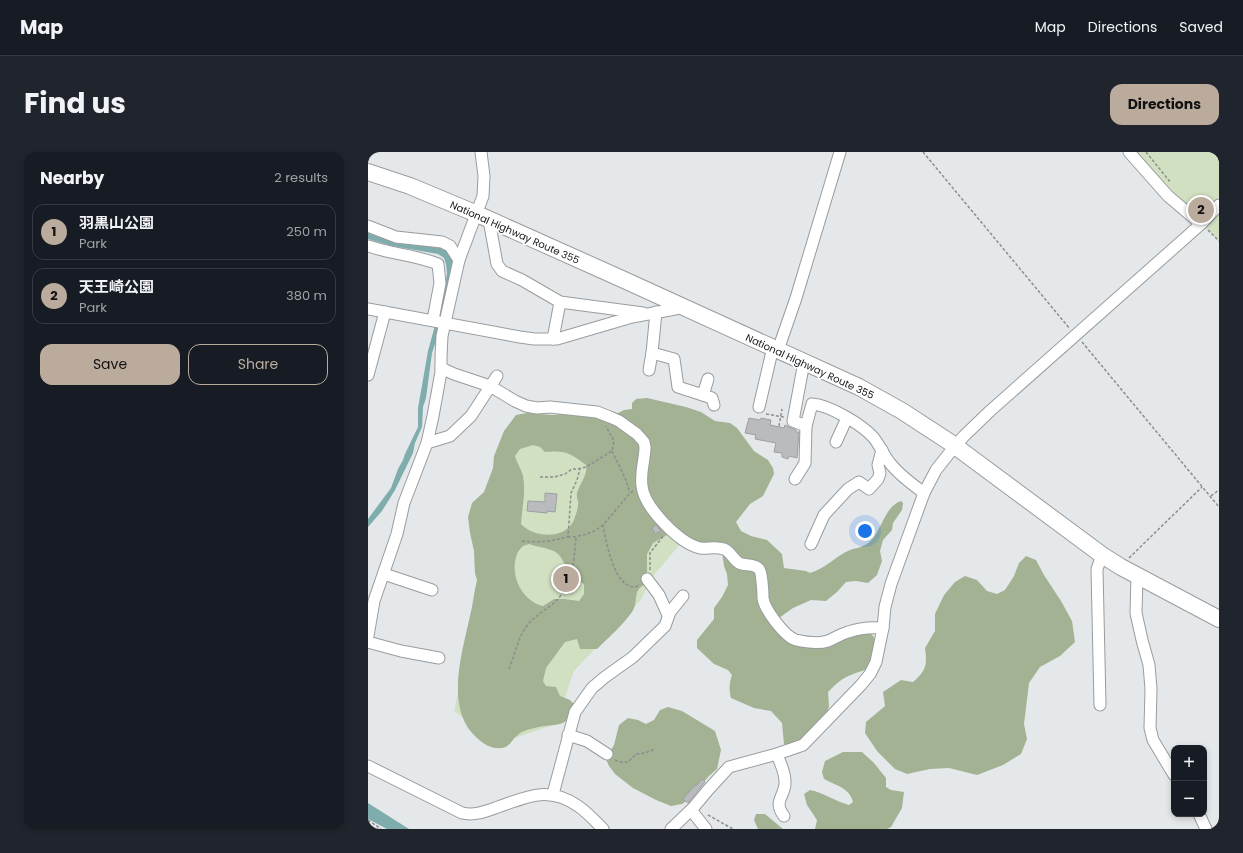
<!DOCTYPE html>
<meta charset="utf-8">
<style>
:root{--surface:#171b24;--page:#20242c;--text:#f1f3f6;--muted:#9ea1a6;--line:#363941;--accent:#bbab9c}
body{margin:0;font-family:Poppins,"Noto Sans JP",sans-serif;background:var(--page);color:var(--text)}
.controls{position:absolute;right:12px;bottom:12px;display:grid;overflow:hidden;border-radius:8px;box-shadow:0 2px 6px #0003}
.controls button{width:36px;height:36px;display:grid;place-items:center;padding:0;border:0;border-bottom:1px solid var(--line);background:var(--surface);color:var(--text);font:20px sans-serif}
.you{position:absolute;left:497px;top:379px;width:14px;height:14px;margin:-10px;border:3px solid #fff;border-radius:50%;background:#1a73e8;box-shadow:0 0 0 6px #1a73e833}
.badge{display:grid;place-items:center;width:26px;height:26px;border-radius:50%;background:var(--accent);color:#111;font-size:13px;font-weight:700}
.pin{position:absolute;translate:-50% -50%;border:2px solid #fff;box-shadow:0 1px 4px #0006}
.list{margin:0;padding:0;list-style:none}
h2{display:flex;justify-content:space-between;align-items:center;height:52px;margin:0;padding:0 16px;font-size:17px}
h2 small{font-size:13px;font-weight:400;color:var(--muted)}
.list li{display:grid;grid-template-columns:26px 1fr auto;gap:12px;align-items:center;box-sizing:border-box;height:56px;margin:0 8px 8px;padding:0 8px;border:1px solid var(--line);border-radius:12px}
.list b{display:block;font-size:15px;white-space:nowrap}
.list p{margin:0;font-size:13px;white-space:nowrap;color:var(--muted)}
.list em{font-size:13px;font-style:normal;color:var(--muted)}
.actions{display:flex;gap:8px;padding:12px 16px}
.actions a{flex:1;padding:9px 0;border:1px solid var(--accent);border-radius:12px;text-align:center;font-size:14px;color:var(--accent)}
.actions .main{background:var(--accent);color:#111}
.map{position:relative;flex:none;width:851px;height:677px;overflow:hidden;border-radius:12px}
header{display:flex;align-items:center;gap:24px;box-sizing:border-box;height:56px;padding:0 20px;background:var(--surface);border-bottom:1px solid var(--line)}
header strong{font-size:19px}
nav{display:flex;gap:22px;margin-inline-start:auto;font-size:14px}
.intro{display:flex;align-items:center;justify-content:space-between;box-sizing:border-box;height:96px;padding:0 24px}
h1{margin:0;font-size:28px}
.button{padding:10px 18px;border-radius:12px;background:var(--accent);color:#111;font-size:14px;font-weight:700}
main{display:flex;gap:24px;padding:0 24px}
aside{flex:1;background:var(--surface);border-radius:12px;box-shadow:0 2px 6px #0003}
.map>svg:first-child{display:block}
</style>
<header>
<strong>Map</strong>
<nav><a>Map</a><a>Directions</a><a>Saved</a></nav>
</header>
<div class="intro"><h1>Find us</h1><a class="button">Directions</a></div>
<main>
<aside>
<h2>Nearby<small>2 results</small></h2>
<ul class="list">
<li><span class="badge">1</span><div><b>羽黒山公園</b><p>Park</p></div><em>250 m</em></li>
<li><span class="badge">2</span><div><b>天王崎公園</b><p>Park</p></div><em>380 m</em></li>
</ul>
<div class="actions"><a class="main">Save</a><a>Share</a></div>
</aside>
<div class="map">
<svg width="851" height="677" viewBox="0 0 851 677">
<rect width="100%" height="100%" fill="#e5e8ea"/>
<g fill="#d1e0c1">
<path d="M760,0H851V89Z"/>
<path d="M163,264L314,390L286,423L272,449L206,519L188,572L132,591L86,559L95,519L112,430L107,408Z"/>
</g>
<g fill="#a2b292" fill-rule="evenodd">
<path d="M279,246L318,255L333,260L347,269L362,271L369,276L386,299L400,308L405,316L406,322L395,344L382,352L368,370L373,379L383,384L399,388L414,402L416,416L438,419L442,421C457,417 468,404 482,398C487,396 492,396 497,393C500,392 504,387 506,385C514,374 519,353 533,349L535,351L534,358L525,371L524,378L515,388L512,399L514,409L509,423L500,431L488,429L478,430L469,440L458,449L443,448L425,456L411,466L422,490L501,480L506,485L507,492L503,514C495,520 491,519 483,523C474,526 467,533 460,540L461,554L459,561L436,588L421,596L416,592L414,571L403,559L386,556L363,546C361,538 361,532 364,523L360,518L346,512L329,496V488L346,467V456L354,445L360,433L359,422L356,414L354,400L299,383L285,391L279,402V420L276,433C264,439 271,450 264,460C255,473 241,485 229,497H212L209,487L197,490L178,516L175,529L178,534L188,535L192,544L202,548L207,553C199,579 188,570 167,576C161,577 154,579 150,583C144,587 142,595 134,596C123,597 117,593 109,586C76,557 94,501 102,464C105,452 106,440 109,428L107,421L106,399L102,381L100,365L104,351L116,340L125,316L126,304L136,279L148,263L159,261L185,263L205,261L246,263L256,258L264,257V251L268,247ZM165,293L172,295L177,300C198,298 202,301 218,313C220,323 212,331 209,341C208,346 211,349 210,353C210,358 207,364 206,368C197,388 166,386 153,372C154,356 158,340 155,324C154,319 149,311 147,304L152,297ZM161,392C168,395 176,395 183,398C194,401 198,414 200,424L216,432V442L211,449L196,447H186L175,454C154,449 141,423 149,402C150,399 153,396 155,394Z"/>
<path d="M658,404L668,408L676,423L693,449L704,469L707,490L692,504L672,515L661,531L656,572L659,587L653,602L635,613L609,623L581,616L562,617L539,622L527,617L509,599L497,581L498,570L517,554L515,540L533,528L545,530C559,518 559,512 557,496L567,479V462L576,443L587,430L597,424L609,428L619,439L629,442L637,438L646,424L651,411Z"/>
<path d="M300,555L314,559L347,579L353,598L349,617L341,624L321,647L314,652L303,654L288,648L265,636L247,622L241,614L238,607L246,593L251,573L260,566L270,568L278,572L286,568L292,558Z"/>
<path d="M475,600H494L506,611L518,626V635L523,638L536,640L534,656L523,675L519,677H447L449,668L439,653L436,642L442,638C456,641 467,649 481,653L485,650C482,636 467,633 456,627L454,620L457,609Z"/>
<path d="M388,662H397L415,677H390L386,668Z"/>
</g>
<g fill="#7facac">
<path d="M0,80L26,88L68,95L73,93L80,96L86,107L71,180L64,201L58,246L55,255L54,275L47,291L45,301L27,338L14,359L0,375V367L23,336L30,317L35,308L37,302L50,275V256L60,199L74,148L79,122L78,112L76,106L70,102L24,94L0,87Z"/>
<path d="M0,651L41,677H19L0,667Z"/>
</g>
<g fill="#b9bbbe" stroke="#9d9fa2">
<path d="M381,266L392,268L393,266L403,268L402,273L416,276L417,273L428,278V280H431L429,306L421,304L420,307L414,305V301L406,300L408,291L387,287L388,283L377,281Z"/>
<path d="M177,341L189,342L187,360L179,359V361L159,359L160,349L177,350Z"/>
<path d="M288,373L293,379L287,382L284,376Z"/>
<path d="M334,627L337,630L320,651L315,647L327,633L328,634Z"/>
</g>
<g fill="none" stroke-linecap="round" stroke-linejoin="round">
<defs>
<g id="minor">
<path d="M761,0L800,44L833,72"/>
<path d="M121,68L129,112L134,119L154,128L192,150L275,161"/>
<path d="M0,74L28,85L74,90L82,94L91,108"/>
<path d="M0,94C23,102 48,103 70,112L72,131L65,168"/>
<path d="M0,157L152,185L166,187H189L264,165L307,157L310,156L312,153"/>
<path d="M288,160L284,201L306,207L310,235L344,246L346,253"/>
<path d="M185,187L192,150"/>
<path d="M410,198L428,146L472,0"/>
<path d="M436,210L425,269L438,274L444,252C461,253 493,272 505,285C512,293 515,303 522,311C531,323 544,332 556,341"/>
<path d="M73,216L86,222L122,234L147,249L158,254L169,256L182,255L229,260L242,265L251,269L269,282L276,290L277,295C277,307 272,321 274,334C276,355 311,391 332,396C339,397 348,394 356,397C362,399 365,407 371,411C377,414 386,411 391,417C394,420 395,441 395,446C396,457 417,485 428,488C437,490 451,492 460,489C467,486 473,482 480,480C491,476 503,475 515,476"/>
<path d="M281,218L284,201"/>
<path d="M0,223L17,160"/>
<path d="M335,243L340,227"/>
<path d="M391,255L405,195"/>
<path d="M468,290L479,266"/>
<path d="M59,291L82,284L103,264L129,224"/>
<path d="M427,327L437,311L438,274"/>
<path d="M443,392L456,363L480,337L491,330L501,337L510,327L512,321L510,313L514,298"/>
<path d="M16,422L64,438"/>
<path d="M769,424L768,461L774,488L781,513L783,537L782,576L785,588L806,623"/>
<path d="M279,427L291,443L300,463"/>
<path d="M0,484L6,449L29,382L36,351L59,291L65,264L73,220V205L74,184L91,108L115,44L116,24L113,0"/>
<path d="M0,490L33,499L71,506"/>
<path d="M732,553L729,417L734,403"/>
<path d="M200,583L219,589L239,602"/>
<path d="M409,602C412,611 417,620 417,629C418,644 404,649 416,664"/>
<path d="M0,614L94,661C107,664 119,659 130,655C160,644 181,634 210,654C219,660 227,669 235,677"/>
<path d="M185,642L207,560L224,536L237,525L265,505L297,474L302,460L315,444"/>
<path d="M323,658L338,677"/>
<path d="M831,662L838,677"/>
<path d="M303,677L325,656L340,638L361,615L409,602L435,593L493,533L502,522L508,510L515,476L517,455L523,432L556,341L568,318L587,294L596,284L622,259L833,72L851,53"/>
</g>
<path id="highway" d="M0,20L42,34L109,62L254,127L491,235L534,259L583,291L734,403L753,415L851,467"/>
</defs>
<use href="#minor" stroke="#999c9e" stroke-width="13"/>
<use href="#highway" stroke="#999c9e" stroke-width="18"/>
<g stroke="#8b8d8e" stroke-width="1.5" stroke-dasharray="3 2" stroke-linecap="butt">
<path d="M555,0L702,177"/>
<path d="M778,0L803,31"/>
<path d="M840,78L851,89"/>
<path d="M714,190L851,355"/>
<path d="M398,262L416,265"/>
<path d="M411,274L414,257"/>
<path d="M244,299L258,328L262,341"/>
<path d="M172,325H186L197,322L204,317H210L218,315L244,299L246,289L238,274"/>
<path d="M265,339L262,341L235,373C238,389 246,437 268,435L272,432"/>
<path d="M843,344L851,338"/>
<path d="M200,385C211,385 226,381 235,373"/>
<path d="M154,389C172,391 183,389 200,385L203,341L209,328L212,317"/>
<path d="M761,406L834,335"/>
<path d="M282,418V401L296,383"/>
<path d="M141,517C147,503 149,488 158,475C166,464 176,459 186,451C205,433 206,409 208,385"/>
<path d="M247,608L252,610H260L268,602L277,601L287,597"/>
<path d="M340,663L365,677"/>
<path d="M0,668L13,677"/>
</g>
<use href="#minor" stroke="#fff" stroke-width="11"/>
<use href="#highway" stroke="#fff" stroke-width="16"/>
</g>
<g text-anchor="middle" stroke-width="3.5" stroke-linejoin="round" paint-order="stroke">
<g font-size="10" fill="#151617" stroke="#fff">
<text transform="translate(147 80) rotate(24)" y="4">National Highway Route 355</text>
<text transform="translate(442 214) rotate(25)" y="4">National Highway Route 355</text>
</g>
</g>
</svg>
<div class="controls">
<button>+</button>
<button>−</button>
</div>
<div class="you"></div>
<div class="pin badge" style="left:198px;top:427px">1</div>
<div class="pin badge" style="left:833px;top:58px">2</div>
</div>
</main>
